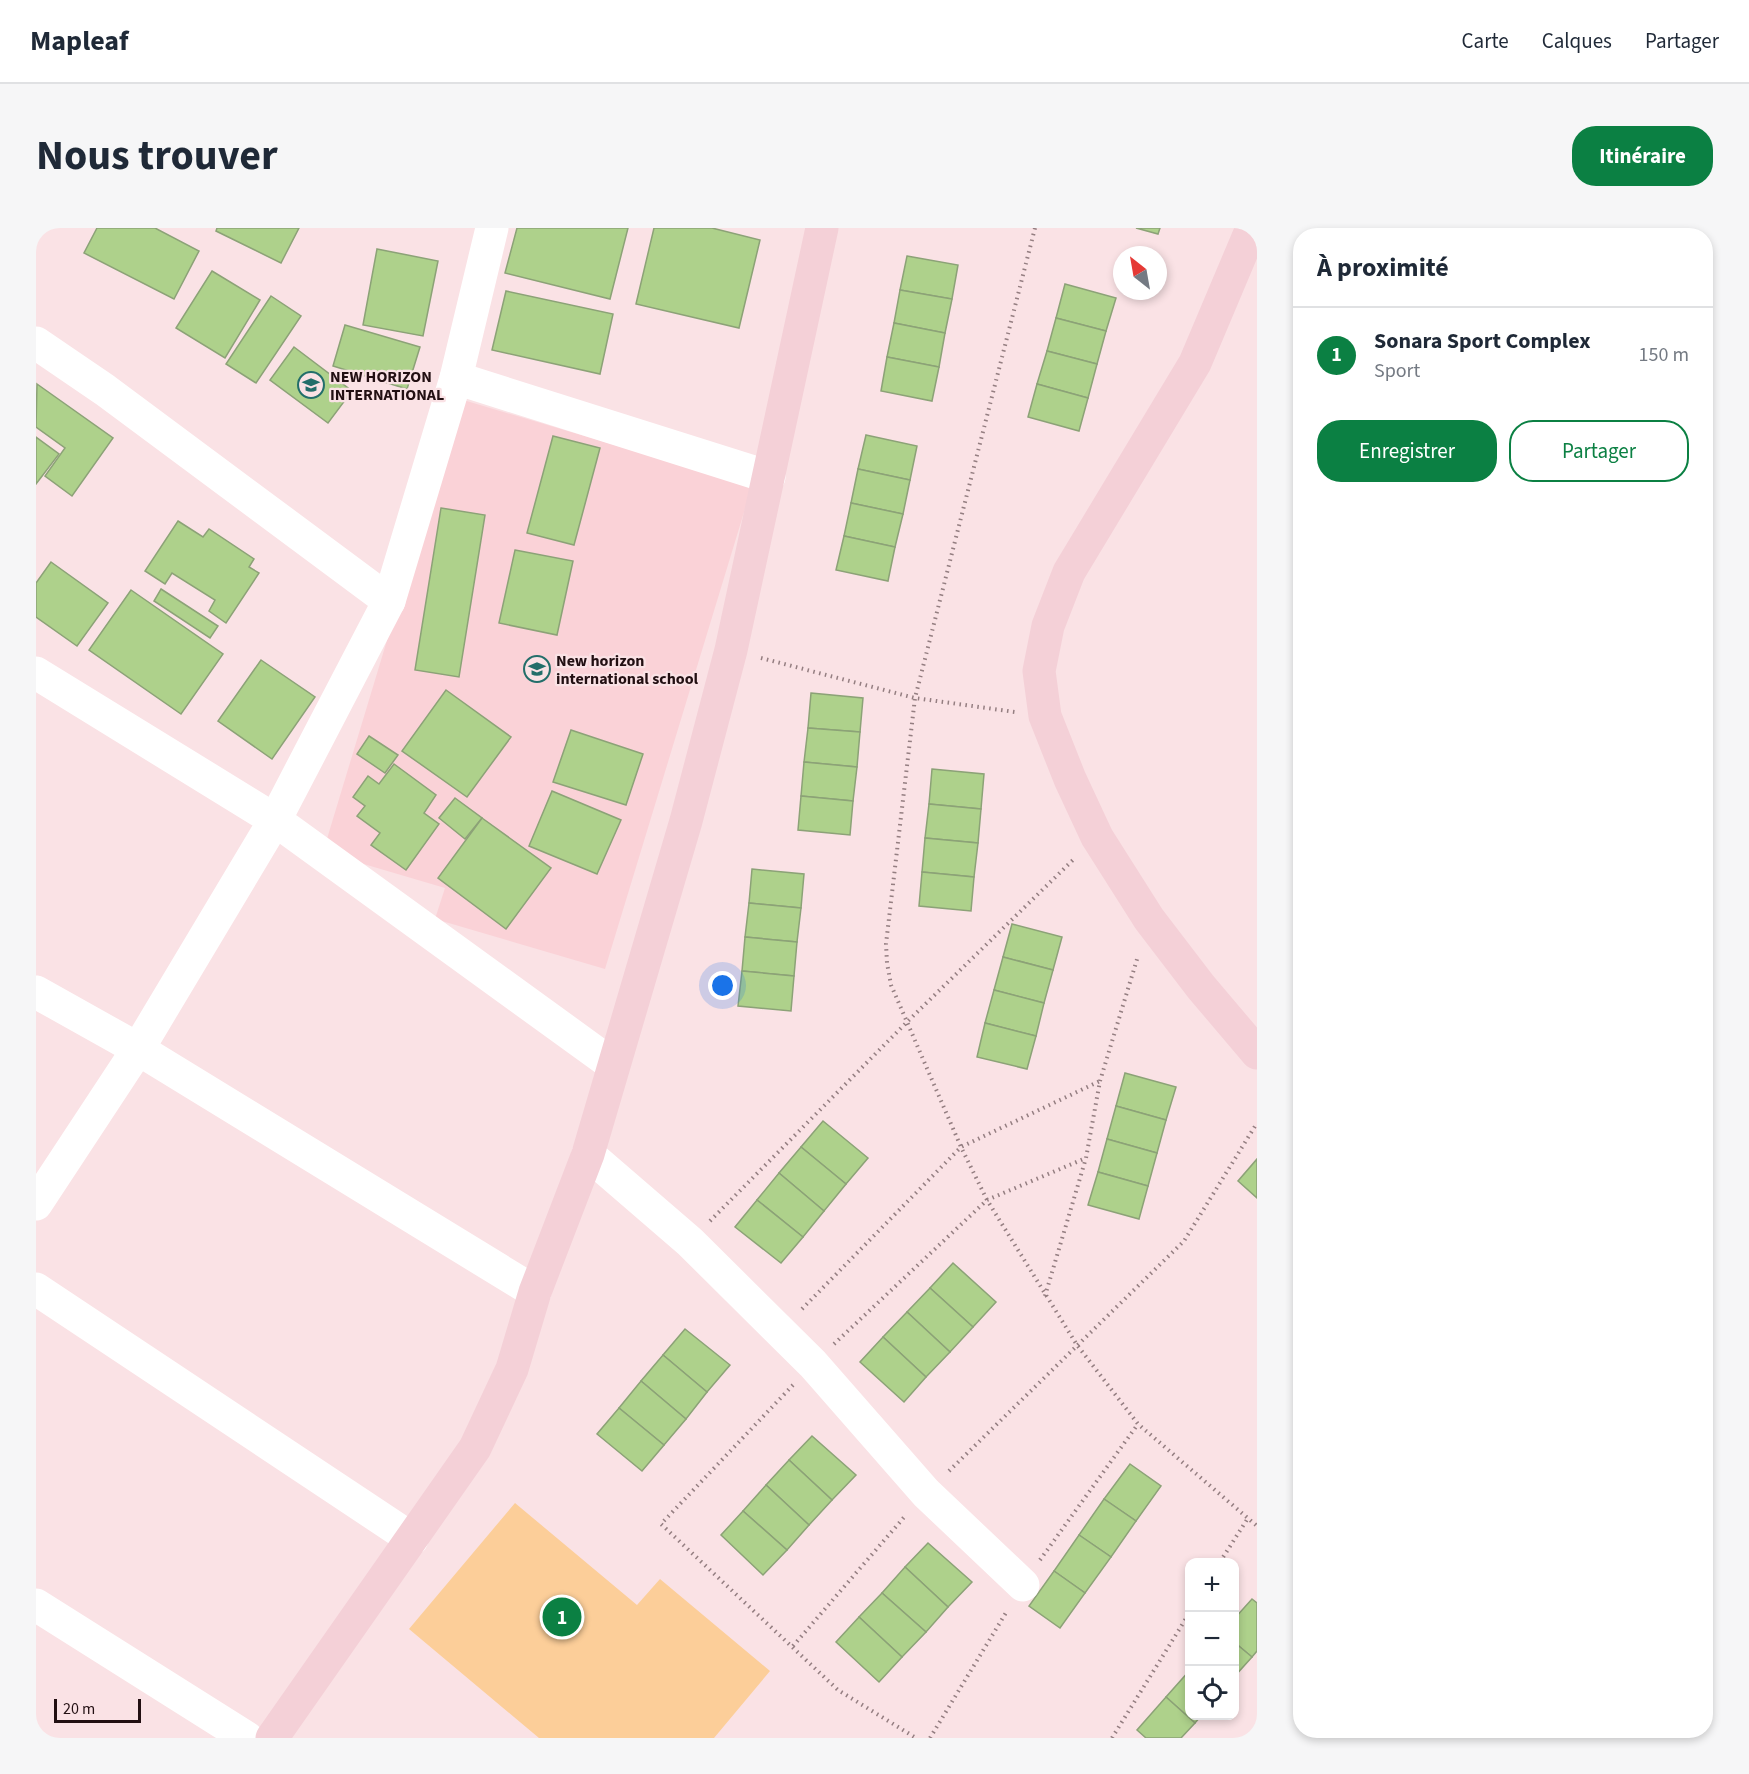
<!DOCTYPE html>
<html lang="fr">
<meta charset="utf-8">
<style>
:root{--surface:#fff;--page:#f6f6f7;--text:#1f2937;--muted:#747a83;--line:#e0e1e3;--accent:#0b8043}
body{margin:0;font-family:"Source Sans 3",sans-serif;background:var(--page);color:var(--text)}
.controls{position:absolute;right:18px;bottom:18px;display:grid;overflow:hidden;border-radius:12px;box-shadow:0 3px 9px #0003}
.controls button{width:54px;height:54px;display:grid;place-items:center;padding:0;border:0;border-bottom:2px solid var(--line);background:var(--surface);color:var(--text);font:30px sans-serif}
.compass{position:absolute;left:1077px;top:18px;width:54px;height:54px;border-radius:50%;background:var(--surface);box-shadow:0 3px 9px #0003;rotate:329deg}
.scale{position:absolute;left:18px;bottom:15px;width:87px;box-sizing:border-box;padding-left:6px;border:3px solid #220f12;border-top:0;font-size:16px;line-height:21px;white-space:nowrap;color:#220f12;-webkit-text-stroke:4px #fae2e5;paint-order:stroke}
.you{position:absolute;left:687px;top:758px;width:21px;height:21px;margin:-15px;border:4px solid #fff;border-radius:50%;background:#1a73e8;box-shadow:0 0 0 9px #1a73e833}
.badge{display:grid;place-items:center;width:39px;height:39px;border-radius:50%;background:var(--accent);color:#fff;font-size:20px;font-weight:700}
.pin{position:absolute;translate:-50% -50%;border:3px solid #fff;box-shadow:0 2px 6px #0006}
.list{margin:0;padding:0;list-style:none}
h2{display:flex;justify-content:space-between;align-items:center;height:78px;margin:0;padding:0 24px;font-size:26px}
h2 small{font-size:20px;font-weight:400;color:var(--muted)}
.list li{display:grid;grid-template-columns:39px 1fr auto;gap:18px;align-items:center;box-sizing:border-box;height:96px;padding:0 24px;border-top:2px solid var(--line)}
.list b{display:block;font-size:22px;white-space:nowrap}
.list p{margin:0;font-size:20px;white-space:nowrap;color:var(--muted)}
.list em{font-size:20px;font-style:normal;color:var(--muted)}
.actions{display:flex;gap:12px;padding:18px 24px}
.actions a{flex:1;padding:14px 0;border:2px solid var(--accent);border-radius:24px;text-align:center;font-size:21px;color:var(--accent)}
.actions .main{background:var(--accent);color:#fff}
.icon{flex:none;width:33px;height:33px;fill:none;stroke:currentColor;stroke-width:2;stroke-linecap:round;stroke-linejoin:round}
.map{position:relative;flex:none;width:1221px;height:1510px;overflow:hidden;border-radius:24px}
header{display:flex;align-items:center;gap:36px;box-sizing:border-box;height:84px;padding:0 30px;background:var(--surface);border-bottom:2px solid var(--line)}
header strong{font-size:28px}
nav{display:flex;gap:33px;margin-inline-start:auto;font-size:21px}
.intro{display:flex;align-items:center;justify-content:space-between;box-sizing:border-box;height:144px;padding:0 36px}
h1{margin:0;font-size:42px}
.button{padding:15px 27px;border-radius:24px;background:var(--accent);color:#fff;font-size:21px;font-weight:700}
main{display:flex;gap:36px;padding:0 36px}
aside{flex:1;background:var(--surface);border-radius:24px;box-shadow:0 3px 9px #0003}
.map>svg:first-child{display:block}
</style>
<header>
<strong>Mapleaf</strong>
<nav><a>Carte</a><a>Calques</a><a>Partager</a></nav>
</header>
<div class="intro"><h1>Nous trouver</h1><a class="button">Itinéraire</a></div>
<main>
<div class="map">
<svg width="1221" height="1510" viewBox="0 0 1221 1510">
<rect width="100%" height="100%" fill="#fae2e5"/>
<path fill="#fad2d7" d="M424,171L716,258L569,741L399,691L409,660L287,624Z"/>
<path fill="#fcce99" d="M479,1275L601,1377L624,1351L734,1443L678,1510H503L373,1401Z"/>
<g fill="#aed18b" stroke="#8ca277" stroke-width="1.5">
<path d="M61,0H119L163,23L138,71L48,25Z"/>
<path d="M181,0H263L245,35L180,3Z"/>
<path d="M481,0H592L574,71L469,45Z"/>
<path d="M618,0H676L724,12L703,100L600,76Z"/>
<path d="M1100,0H1124L1122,6Z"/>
<path d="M341,21L402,33L387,108L327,97Z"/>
<path d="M871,28L922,37L916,71L864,62Z"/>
<path d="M176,43L224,72L189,130L140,100Z"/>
<path d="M1029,56L1080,70L1070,103L1020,90Z"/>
<path d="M864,62L916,71L909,105L858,95Z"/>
<path d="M470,63L577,86L564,146L456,122Z"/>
<path d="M235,68L265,88L220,155L190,136Z"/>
<path d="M1020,90L1070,103L1061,136L1011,123Z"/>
<path d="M858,95L909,105L903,139L851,129Z"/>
<path d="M309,97L384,119L371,161L297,138Z"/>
<path d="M258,119L316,163L292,195L234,152Z"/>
<path d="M1011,123L1061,136L1052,170L1001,156Z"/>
<path d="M851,129L903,139L896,173L845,163Z"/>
<path d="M1,156L77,210L36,268L9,248L29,220L0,199Z"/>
<path d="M1001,156L1052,170L1043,203L992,189Z"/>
<path d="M830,207L881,218L874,252L822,241Z"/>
<path d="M517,208L564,220L538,317L491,305Z"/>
<path d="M0,209L23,226L0,256Z"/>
<path d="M822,241L874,252L867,286L815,275Z"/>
<path d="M815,275L867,286L859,319L808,308Z"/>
<path d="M405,280L449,287L423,449L379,442Z"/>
<path d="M142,293L167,309L173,301L218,331L213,339L223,345L190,395L173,383L179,372L136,345L129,356L109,343Z"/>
<path d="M808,308L859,319L852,353L800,342Z"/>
<path d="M479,322L537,333L521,407L463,395Z"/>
<path d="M15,334L72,375L41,418L0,389V355Z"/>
<path d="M125,361L182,398L174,410L118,373Z"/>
<path d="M95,362L187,426L145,486L53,422Z"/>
<path d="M225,432L279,469L236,531L182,493Z"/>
<path d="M410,462L475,509L431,569L366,523Z"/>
<path d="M775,465L827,470L824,504L772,500Z"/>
<path d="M772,500L824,504L821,539L768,534Z"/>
<path d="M535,502L607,526L590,577L517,554Z"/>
<path d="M333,508L362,527L349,545L321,526Z"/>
<path d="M768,534L821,539L817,573L765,568Z"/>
<path d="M358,536L400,567L388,585L403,596L370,642L335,617L344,605L321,588L329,578L317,569L332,548L343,556Z"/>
<path d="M896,541L948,546L945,581L893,576Z"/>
<path d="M516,563L585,592L561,646L493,618Z"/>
<path d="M765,568L817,573L814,607L762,602Z"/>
<path d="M419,570L446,590L429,611L403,590Z"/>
<path d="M893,576L945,581L942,615L889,610Z"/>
<path d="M446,590L515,640L470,701L402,650Z"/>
<path d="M889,610L942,615L938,649L886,644Z"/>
<path d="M716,641L768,646L765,680L713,675Z"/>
<path d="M886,644L938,649L935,683L883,678Z"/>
<path d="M713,675L765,680L761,714L709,709Z"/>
<path d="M976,696L1026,709L1017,742L967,729Z"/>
<path d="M709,709L761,714L758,748L706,743Z"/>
<path d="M967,729L1017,742L1008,775L958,762Z"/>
<path d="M706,743L758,748L755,783L702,778Z"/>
<path d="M958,762L1008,775L1000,808L949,795Z"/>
<path d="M949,795L1000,808L991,841L941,829Z"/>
<path d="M1089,845L1140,859L1130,892L1080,878Z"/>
<path d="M1080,878L1130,892L1121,925L1071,911Z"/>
<path d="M787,893L832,930L810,956L765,919Z"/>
<path d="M1071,911L1121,925L1112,958L1062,944Z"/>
<path d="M765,919L810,956L788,983L743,945Z"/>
<path d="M1221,931V970L1202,953Z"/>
<path d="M1062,944L1112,958L1103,991L1052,977Z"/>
<path d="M743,945L788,983L767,1009L721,972Z"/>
<path d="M721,972L767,1009L745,1035L699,999Z"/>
<path d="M917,1035L960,1074L937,1099L894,1060Z"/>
<path d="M894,1060L937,1099L914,1124L871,1084Z"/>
<path d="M871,1084L914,1124L890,1149L847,1109Z"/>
<path d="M649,1101L694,1137L671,1164L627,1127Z"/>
<path d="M847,1109L890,1149L868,1174L824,1134Z"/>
<path d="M627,1127L671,1164L650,1191L605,1153Z"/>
<path d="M605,1153L650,1191L628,1217L583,1180Z"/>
<path d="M583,1180L628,1217L606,1243L561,1206Z"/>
<path d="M776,1208L820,1247L796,1272L753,1232Z"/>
<path d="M753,1232L796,1272L773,1297L730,1257Z"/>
<path d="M1094,1236L1125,1258L1100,1293L1068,1271Z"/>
<path d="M730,1257L773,1297L751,1322L707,1283Z"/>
<path d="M1068,1271L1100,1293L1075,1329L1043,1307Z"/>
<path d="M707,1283L751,1322L727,1347L685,1307Z"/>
<path d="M1043,1307L1075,1329L1049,1365L1018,1343Z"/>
<path d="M892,1315L936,1354L912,1379L869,1339Z"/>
<path d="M869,1339L912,1379L890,1404L846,1365Z"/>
<path d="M1018,1343L1049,1365L1024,1400L993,1378Z"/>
<path d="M846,1365L890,1404L866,1429L823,1389Z"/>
<path d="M1216,1371L1221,1375V1423L1216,1429L1198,1414V1391Z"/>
<path d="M823,1389L866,1429L843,1454L800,1414Z"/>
<path d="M1198,1414L1216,1429L1198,1449Z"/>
<path d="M1154,1442V1488H1165L1159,1495L1130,1469Z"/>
<path d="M1130,1469L1159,1495L1145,1510H1110L1101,1502Z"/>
</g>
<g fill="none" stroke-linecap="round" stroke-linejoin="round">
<g stroke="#947e81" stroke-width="4" stroke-dasharray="1.5 4.5" stroke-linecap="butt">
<path d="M999,0L879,470L850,716L851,735L855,757L925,919L951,972L1041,1117L1102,1196L1221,1298"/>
<path d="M725,430L879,470L979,484"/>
<path d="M674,993L871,794L1039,630"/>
<path d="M1009,1068L1050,930L1064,853L1102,728"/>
<path d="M766,1081L925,919L1064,853"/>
<path d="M798,1116L951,972L1050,930"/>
<path d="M757,1157L625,1296L802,1462L880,1510"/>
<path d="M913,1243L1148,1013L1221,895"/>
<path d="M1004,1332L1102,1196"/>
<path d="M1184,1334L1212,1290"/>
<path d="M757,1418L870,1287"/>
<path d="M894,1510L971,1383"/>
<path d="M1076,1510L1154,1384"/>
</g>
<g stroke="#fff" stroke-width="33">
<path d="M0,115L69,162L353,373L239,592L577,837"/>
<path d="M420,150L733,249"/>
<path d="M353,373L420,150L456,0"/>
<path d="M0,445L239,592L102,821L0,976"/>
<path d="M0,764L102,821L499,1064"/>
<path d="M552,926L654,1014L777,1136L890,1265L987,1357"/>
<path d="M0,1061L376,1311"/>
<path d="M0,1377L211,1510"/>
</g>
<g stroke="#f4d0d7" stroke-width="33">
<path d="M1216,0L1159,135L1033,344L1012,398L1003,443L1009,488L1034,551L1061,609L1113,691L1165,759L1221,825"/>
<path d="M236,1510L439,1220L476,1141L499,1064L552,926L650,593L695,422L786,0"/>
</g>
</g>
<defs>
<symbol id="school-ring" viewBox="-11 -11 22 22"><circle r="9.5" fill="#fae2e5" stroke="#236e6a" stroke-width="1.5"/><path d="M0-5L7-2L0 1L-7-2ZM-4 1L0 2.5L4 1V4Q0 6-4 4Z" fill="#236e6a"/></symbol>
</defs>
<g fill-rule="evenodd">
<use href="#school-ring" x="260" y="142" width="30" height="30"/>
<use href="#school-ring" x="486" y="426" width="30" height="30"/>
</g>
<g text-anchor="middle" stroke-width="4.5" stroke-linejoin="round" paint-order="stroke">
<g font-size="16" font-weight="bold" fill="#220f12" stroke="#fae2e5" text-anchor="start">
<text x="294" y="154">NEW HORIZON<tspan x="294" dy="18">INTERNATIONAL</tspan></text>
<text x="520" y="438">New horizon<tspan x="520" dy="18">international school</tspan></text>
</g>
</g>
</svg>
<div class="controls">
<button>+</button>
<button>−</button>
<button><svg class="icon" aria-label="locate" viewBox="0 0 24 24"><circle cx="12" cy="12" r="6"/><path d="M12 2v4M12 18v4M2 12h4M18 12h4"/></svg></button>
</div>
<svg class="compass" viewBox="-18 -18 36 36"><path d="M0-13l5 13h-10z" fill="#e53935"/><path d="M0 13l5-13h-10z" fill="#747a83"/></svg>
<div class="scale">20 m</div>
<div class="you"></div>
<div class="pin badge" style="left:526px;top:1389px">1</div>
</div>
<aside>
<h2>À proximité<small></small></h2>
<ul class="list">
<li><span class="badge">1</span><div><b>Sonara Sport Complex</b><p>Sport</p></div><em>150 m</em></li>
</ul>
<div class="actions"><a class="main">Enregistrer</a><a>Partager</a></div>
</aside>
</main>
